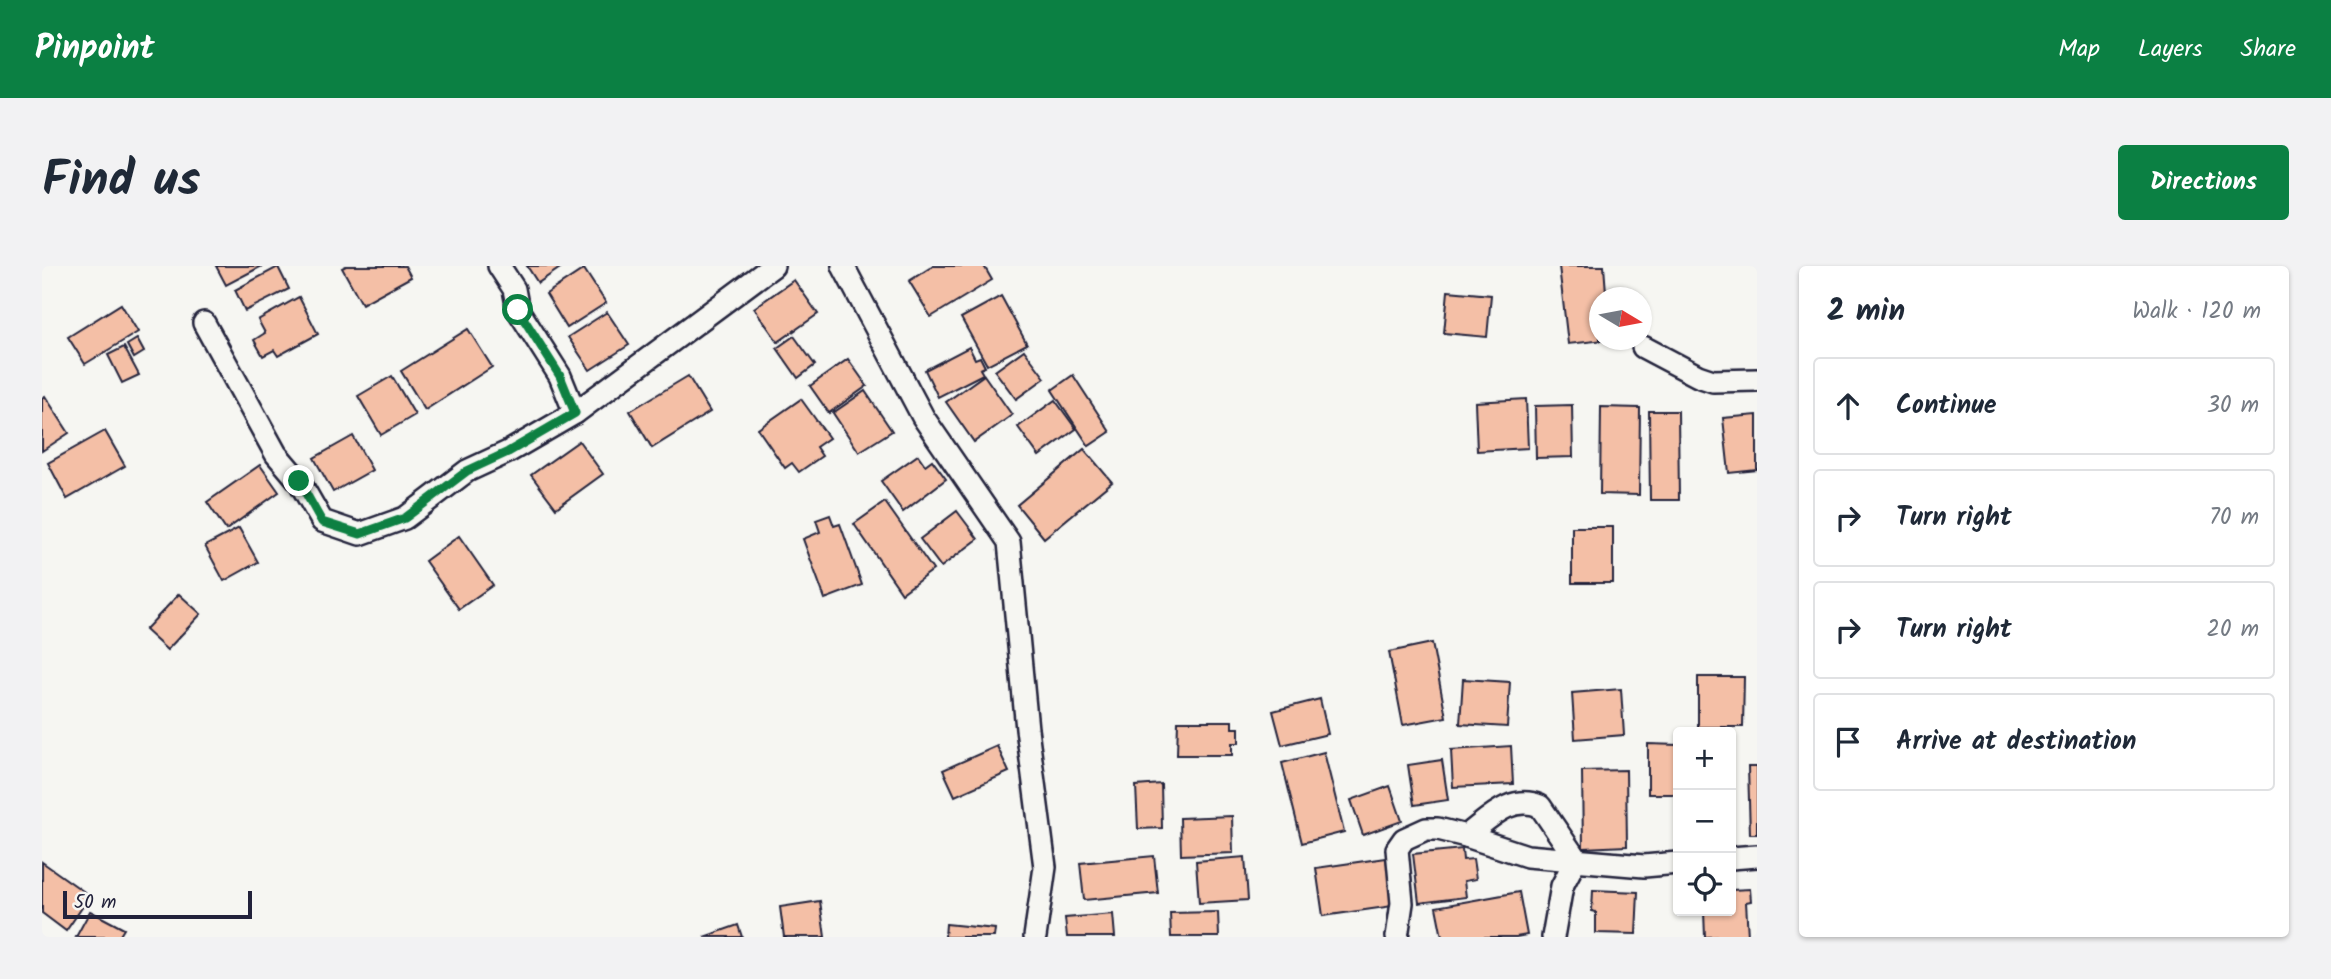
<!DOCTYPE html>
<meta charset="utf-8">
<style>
:root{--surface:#fff;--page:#f2f2f3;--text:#1f2937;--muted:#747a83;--line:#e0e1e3;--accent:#0b8043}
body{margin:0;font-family:Kalam,sans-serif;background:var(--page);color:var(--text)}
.controls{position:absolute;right:21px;bottom:21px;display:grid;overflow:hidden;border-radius:7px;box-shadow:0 2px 5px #0004}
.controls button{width:63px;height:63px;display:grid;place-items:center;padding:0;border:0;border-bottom:2px solid var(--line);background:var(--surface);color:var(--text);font:35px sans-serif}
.compass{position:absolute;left:1547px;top:21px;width:63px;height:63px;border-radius:50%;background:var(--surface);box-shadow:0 2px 5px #0004;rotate:100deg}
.scale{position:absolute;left:21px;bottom:18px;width:189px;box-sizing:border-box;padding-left:7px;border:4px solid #22223b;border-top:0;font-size:19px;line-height:24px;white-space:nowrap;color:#22223b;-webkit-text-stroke:5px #f6f6f2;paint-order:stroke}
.stop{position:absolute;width:21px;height:21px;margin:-16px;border:5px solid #0b8043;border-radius:50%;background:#fff}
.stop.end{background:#0b8043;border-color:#fff;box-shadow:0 2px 7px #0008}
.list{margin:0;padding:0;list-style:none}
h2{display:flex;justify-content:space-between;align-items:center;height:91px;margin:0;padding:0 28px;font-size:30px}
h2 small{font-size:23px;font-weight:400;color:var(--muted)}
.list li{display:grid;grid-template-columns:46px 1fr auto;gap:21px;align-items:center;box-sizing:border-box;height:98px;margin:0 14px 14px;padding:0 14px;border:2px solid var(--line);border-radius:7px}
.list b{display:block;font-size:26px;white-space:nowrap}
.list em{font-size:23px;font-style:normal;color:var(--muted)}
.icon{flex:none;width:38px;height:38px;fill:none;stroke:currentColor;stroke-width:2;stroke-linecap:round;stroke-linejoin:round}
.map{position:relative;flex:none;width:1715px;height:671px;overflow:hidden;border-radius:7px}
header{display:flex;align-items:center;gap:42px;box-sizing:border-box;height:98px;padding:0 35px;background:var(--accent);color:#fff}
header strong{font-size:33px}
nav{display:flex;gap:38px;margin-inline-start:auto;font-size:24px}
.intro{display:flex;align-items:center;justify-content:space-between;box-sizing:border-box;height:168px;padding:0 42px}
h1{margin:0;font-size:49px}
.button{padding:18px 32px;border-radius:7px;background:var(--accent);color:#fff;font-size:24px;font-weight:700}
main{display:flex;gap:42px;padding:0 42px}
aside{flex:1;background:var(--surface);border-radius:7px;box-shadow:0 2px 5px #0004}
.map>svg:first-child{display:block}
</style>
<header>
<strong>Pinpoint</strong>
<nav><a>Map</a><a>Layers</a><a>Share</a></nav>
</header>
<div class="intro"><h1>Find us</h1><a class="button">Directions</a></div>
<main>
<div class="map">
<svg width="1715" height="671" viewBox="0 0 1715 671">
<rect width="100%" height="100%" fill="#f6f6f2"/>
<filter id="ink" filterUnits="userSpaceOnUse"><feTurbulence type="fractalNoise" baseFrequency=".0143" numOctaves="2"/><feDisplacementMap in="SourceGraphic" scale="14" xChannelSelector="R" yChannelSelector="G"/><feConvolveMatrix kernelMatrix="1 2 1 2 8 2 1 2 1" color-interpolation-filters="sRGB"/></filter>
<g filter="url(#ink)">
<g fill="#f4bfa6" stroke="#22223b" stroke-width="2">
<path d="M174,0H220L184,19Z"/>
<path d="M304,0H363L369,11L320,38L300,2Z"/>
<path d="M485,0H521L496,17Z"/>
<path d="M891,0H942L950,14L889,51L867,15Z"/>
<path d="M1517,0H1562L1564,26L1570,25L1571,32H1558V74H1563L1526,78Z"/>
<path d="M236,1L247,23L203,45L193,24Z"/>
<path d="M542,3L564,37L525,62L504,28Z"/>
<path d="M752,14L776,48L736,76L712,42Z"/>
<path d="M1406,25L1449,29L1445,71L1402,67Z"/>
<path d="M959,30L985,78L945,99L919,52Z"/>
<path d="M257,31L276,68L236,90L232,84L221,90L212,74L223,67L216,54Z"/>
<path d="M79,38L96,66L43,98L26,71Z"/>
<path d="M565,46L587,79L548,104L526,71Z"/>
<path d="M426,63L450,101L383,144L359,105Z"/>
<path d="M752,70L773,99L756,112L735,82Z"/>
<path d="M95,73L102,86L92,92L85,79Z"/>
<path d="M82,81L97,109L80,117L66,89Z"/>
<path d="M927,81L933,93L938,91L943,101L938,103L941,108L896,131L883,104Z"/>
<path d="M982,84L1003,112L974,133L953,105Z"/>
<path d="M806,93L825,120L787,147L768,120Z"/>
<path d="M942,109L970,149L932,176L904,136Z"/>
<path d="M1031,109L1068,166L1047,180L1010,124Z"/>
<path d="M350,110L373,149L339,169L316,130Z"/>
<path d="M646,110L668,146L610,182L588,145Z"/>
<path d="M823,125L850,165L817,186L791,147Z"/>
<path d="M3,130L27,167L0,185V132Z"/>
<path d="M759,133L787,172L774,181L780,190L757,206L750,197L743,202L716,163Z"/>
<path d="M1484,133L1486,182L1435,185L1433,136Z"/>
<path d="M1013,134L1034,163L997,190L976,161Z"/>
<path d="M1530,139L1531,191L1494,192L1493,140Z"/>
<path d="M1559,141L1598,142L1597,229L1558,228Z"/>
<path d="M1607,145H1636L1637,234H1608Z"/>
<path d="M1715,149V204L1687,207L1681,152Z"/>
<path d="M63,165L83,200L25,233L6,197Z"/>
<path d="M311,170L330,204L291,226L272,192Z"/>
<path d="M537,175L561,208L514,242L489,209Z"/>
<path d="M1042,183L1070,216L1002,272L975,239Z"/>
<path d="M876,189L883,199L890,194L904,213L861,246L839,215Z"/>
<path d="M218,199L237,226L184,264L165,236Z"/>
<path d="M843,236L891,304L860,327L812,258Z"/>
<path d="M915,245L936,273L899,301L878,273Z"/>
<path d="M788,249L792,260L798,258L820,319L783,333L761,273L778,266L774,254Z"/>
<rect x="1530" y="261" width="41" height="56"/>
<path d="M197,262L216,296L182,315L163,280Z"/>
<path d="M417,270L451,319L417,343L383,295Z"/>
<path d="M137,328L159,348L125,384L103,364Z"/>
<path d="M1390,377L1404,451L1361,459L1347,386Z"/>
<path d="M1656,411H1702L1701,461H1656Z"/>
<path d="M1421,413L1468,416L1465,461L1418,458Z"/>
<path d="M1579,423L1582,469L1533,473L1530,427Z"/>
<path d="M1278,433L1286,468L1240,479L1231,445Z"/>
<path d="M1136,455H1190V462H1197V477H1190V489H1135Z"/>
<path d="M1606,478L1636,479V528H1606Z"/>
<path d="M955,480L967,506L913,530L901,504Z"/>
<path d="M1469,480L1471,518L1411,521L1409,484Z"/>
<path d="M1282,486L1302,566L1260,577L1240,497Z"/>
<path d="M1400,494L1406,534L1372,539L1366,499Z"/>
<path d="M1706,501H1715V568H1708Z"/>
<path d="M1584,504L1585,580L1541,582L1540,505Z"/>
<path d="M1119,518L1120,562L1096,563L1094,520Z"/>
<path d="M1348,520L1360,555L1321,569L1309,534Z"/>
<path d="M1190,550L1191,587L1139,589L1138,552Z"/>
<path d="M1420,583L1421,594L1431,593L1434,613L1422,615L1424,631L1377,637L1371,588Z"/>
<path d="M1112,590L1116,627L1042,634L1038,597Z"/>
<path d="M1203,591L1206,634L1157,637L1154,595Z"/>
<path d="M1344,592L1351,640L1281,650L1274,602Z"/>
<path d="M0,596L48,630L24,665L0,647Z"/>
<path d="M1708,623L1709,635L1704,636L1706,670L1663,671L1662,645H1689V624Z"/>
<path d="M1551,624L1596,626L1594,668L1554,667V646L1550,645Z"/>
<path d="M1477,626L1485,669L1474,671H1400L1394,641Z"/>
<path d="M778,635L783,671H742L738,641Z"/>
<path d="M48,645L82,663L77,671H34Z"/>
<path d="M1176,646L1177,671H1129L1128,647Z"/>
<path d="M1071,648L1073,671H1025L1023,652Z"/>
<path d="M904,658L953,663L952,671H903Z"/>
<path d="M696,659L700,671H662Z"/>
</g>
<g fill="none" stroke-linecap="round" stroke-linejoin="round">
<defs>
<g id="street">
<path d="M457,0L472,23L476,44L518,110L533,147"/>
<path d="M801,0L881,151L967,276L985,463L1003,601L993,671"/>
<path d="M162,57L234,188L257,215L280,255L318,268L363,252L425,205L466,186L533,147L731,0"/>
<path d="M1601,81L1656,110L1671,115L1715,114"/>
<path d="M1424,570C1447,553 1468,528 1498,540L1534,593"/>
<path d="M1689,592L1715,590"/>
<path d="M1355,671L1360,637L1355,583L1362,573L1384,563H1396L1424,570L1485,590L1602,600L1636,597"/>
<path d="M1511,671L1520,620L1534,593"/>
</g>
</defs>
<use href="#street" stroke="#22223b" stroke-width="26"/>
<use href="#street" stroke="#f6f6f2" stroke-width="21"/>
</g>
</g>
<g fill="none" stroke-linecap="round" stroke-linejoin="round" filter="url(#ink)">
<path stroke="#0b8043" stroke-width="9" d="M257,215L280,256L318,268L363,252L425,205L466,186L533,147L518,110L476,44"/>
</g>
</svg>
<div class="controls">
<button>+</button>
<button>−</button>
<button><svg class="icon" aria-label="locate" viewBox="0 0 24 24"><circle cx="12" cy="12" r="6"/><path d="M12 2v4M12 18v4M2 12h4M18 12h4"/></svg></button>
</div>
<svg class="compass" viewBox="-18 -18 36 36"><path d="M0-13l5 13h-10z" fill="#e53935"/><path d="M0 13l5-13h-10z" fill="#747a83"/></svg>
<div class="scale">50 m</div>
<div class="stop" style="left:476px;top:44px"></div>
<div class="stop end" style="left:257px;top:215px"></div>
</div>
<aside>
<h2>2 min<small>Walk · 120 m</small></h2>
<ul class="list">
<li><svg class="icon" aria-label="ahead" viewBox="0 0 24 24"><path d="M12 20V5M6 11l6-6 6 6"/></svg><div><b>Continue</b></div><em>30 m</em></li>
<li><svg class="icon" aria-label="right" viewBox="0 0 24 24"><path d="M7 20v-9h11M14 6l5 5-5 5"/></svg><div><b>Turn right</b></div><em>70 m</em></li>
<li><svg class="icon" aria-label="right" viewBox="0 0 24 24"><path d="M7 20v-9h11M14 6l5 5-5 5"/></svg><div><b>Turn right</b></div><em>20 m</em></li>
<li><svg class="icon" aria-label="arrive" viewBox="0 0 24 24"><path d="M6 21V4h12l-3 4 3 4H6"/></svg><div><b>Arrive at destination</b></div></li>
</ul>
</aside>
</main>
